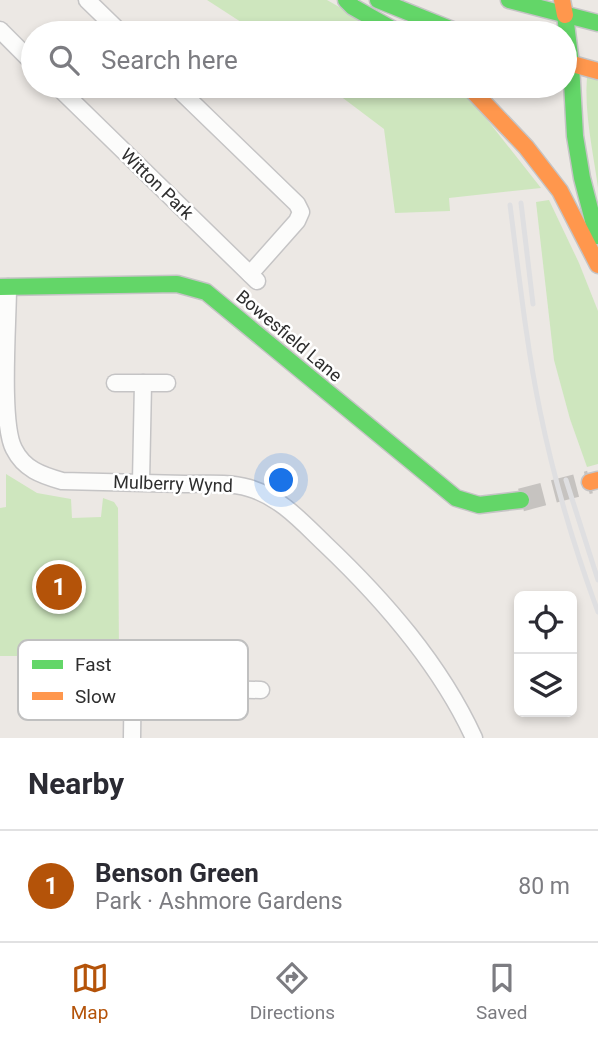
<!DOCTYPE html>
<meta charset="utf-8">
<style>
:root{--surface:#fff;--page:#f2f2f3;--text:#2b2b33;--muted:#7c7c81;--line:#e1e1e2;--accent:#b45309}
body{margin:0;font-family:Roboto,sans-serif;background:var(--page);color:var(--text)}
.controls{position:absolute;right:21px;bottom:21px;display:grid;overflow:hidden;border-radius:10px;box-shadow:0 4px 10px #0003}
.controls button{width:63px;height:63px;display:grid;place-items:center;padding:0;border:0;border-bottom:2px solid var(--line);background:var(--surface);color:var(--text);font:35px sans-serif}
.you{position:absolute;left:282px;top:481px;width:24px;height:24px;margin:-18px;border:5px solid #fff;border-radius:50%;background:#1a73e8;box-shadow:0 0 0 10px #1a73e833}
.badge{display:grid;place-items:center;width:46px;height:46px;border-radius:50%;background:var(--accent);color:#fff;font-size:23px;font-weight:700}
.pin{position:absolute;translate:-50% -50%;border:4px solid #fff;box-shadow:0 2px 7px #0006}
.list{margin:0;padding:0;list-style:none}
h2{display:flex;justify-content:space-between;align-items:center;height:91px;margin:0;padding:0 28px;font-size:30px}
h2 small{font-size:23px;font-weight:400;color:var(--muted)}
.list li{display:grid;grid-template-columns:46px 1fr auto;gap:21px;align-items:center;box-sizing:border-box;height:112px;padding:0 28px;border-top:2px solid var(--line)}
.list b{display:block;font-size:26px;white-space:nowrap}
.list p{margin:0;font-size:23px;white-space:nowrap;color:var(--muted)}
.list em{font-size:23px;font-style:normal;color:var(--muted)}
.icon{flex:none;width:38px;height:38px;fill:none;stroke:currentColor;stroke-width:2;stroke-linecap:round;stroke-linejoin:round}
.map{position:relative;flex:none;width:598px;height:738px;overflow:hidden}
.search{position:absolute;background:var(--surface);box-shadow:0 4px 10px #0003;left:21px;right:21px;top:21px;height:77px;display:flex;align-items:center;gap:18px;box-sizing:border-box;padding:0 24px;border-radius:38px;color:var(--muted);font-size:26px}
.sheet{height:203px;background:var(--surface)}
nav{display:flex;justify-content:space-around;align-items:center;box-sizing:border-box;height:98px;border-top:2px solid var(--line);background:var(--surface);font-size:19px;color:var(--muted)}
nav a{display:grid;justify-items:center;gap:4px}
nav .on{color:var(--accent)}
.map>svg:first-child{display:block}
</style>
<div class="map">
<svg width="598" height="738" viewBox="0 0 598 738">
<rect width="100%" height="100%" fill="#ece8e4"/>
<g fill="#cee6be">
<path d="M207,0H327L385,33H258Z"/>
<path d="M587,76L598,79V188C593,151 584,113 587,76Z"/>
<path d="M327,86H456L478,108L541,188L449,198L450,211L395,213L384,129Z"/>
<path d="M549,200L579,263L598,311V464L587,467L570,419L554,360L536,202Z"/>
<path d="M6,474L37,493L71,499L72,518L101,517L103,498L114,502L118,508L119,656H0V508L6,507Z"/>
</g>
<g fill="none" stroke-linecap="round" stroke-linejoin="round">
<path stroke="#c6c3c0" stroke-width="23" stroke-dasharray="23 11" stroke-linecap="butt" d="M521,500L590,482"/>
<defs>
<g id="street">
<path d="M87,0L121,33"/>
<path d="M0,30L33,63"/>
<path d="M57,86L257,281"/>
<path d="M175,86L297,204L301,212L297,221L250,274"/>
<path d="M8,287C8,321 0,423 14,449C24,469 41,475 62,481C103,482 144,483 185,484C206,484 228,482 249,488C280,497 302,522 325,544C384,600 440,664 474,738"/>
<path d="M115,383H167"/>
<path d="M141,482L143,383"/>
<path d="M133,687L261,690"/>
<path d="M218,688L220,657"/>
<path d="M132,738L133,659"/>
</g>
<g id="fast">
<path d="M346,0L353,7L399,33"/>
<path d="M378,0L460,33"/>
<path d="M509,0L598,23"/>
<path d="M565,15L571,64"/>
<path d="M571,64L575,136L582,178L597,236"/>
<path d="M0,287L177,284L206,292L456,498L479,505L521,500"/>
</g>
<g id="slow">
<path d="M562,0L565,15"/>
<path d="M565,62L598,71"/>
<path d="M468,86L526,147L560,191L598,265"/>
<path d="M590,482L598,480"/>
</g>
</defs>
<use href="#street" stroke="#c5c4c5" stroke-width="19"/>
<use href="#fast" stroke="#c5c4c5" stroke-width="19"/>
<use href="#slow" stroke="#c5c4c5" stroke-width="19"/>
<use href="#street" stroke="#fcfcfb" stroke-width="16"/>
<use href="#fast" stroke="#63d668" stroke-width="16"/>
<use href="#slow" stroke="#ff974d" stroke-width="16"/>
<g stroke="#dfdfe1" stroke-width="5">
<path d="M521,203L533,304"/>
<path d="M510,205C519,274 526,343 540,411C554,480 574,547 598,612"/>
<path d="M566,480L598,580"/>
</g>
</g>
<g text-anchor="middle" stroke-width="5" stroke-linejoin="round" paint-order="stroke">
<g font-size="18" fill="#2e2e2e" stroke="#fff">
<text transform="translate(157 184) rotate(44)" y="6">Witton Park</text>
<text transform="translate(289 336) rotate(40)" y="6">Bowesfield Lane</text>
<text transform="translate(173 484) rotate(2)" y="6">Mulberry Wynd</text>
</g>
</g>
<rect x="18" y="640" width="230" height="80" rx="10" fill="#fff" stroke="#c0c0c0" stroke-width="2"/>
<rect x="32" y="660" width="31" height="9" fill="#63d668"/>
<rect x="32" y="692" width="31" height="8" fill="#ff974d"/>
<g font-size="19" fill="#2e2e2e">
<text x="75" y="671">Fast</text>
<text x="75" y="703">Slow</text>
</g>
</svg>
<div class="controls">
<button><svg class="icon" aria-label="locate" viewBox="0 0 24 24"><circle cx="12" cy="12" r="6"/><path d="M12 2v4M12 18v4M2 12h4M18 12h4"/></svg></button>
<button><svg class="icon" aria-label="layers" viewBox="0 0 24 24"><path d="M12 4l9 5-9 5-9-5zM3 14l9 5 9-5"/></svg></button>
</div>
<div class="you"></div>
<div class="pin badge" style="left:59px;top:587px">1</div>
<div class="search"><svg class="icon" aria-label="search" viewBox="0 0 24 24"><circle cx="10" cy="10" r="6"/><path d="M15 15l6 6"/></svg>Search here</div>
</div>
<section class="sheet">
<h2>Nearby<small></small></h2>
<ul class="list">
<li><span class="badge">1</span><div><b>Benson Green</b><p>Park · Ashmore Gardens</p></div><em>80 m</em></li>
</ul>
</section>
<nav>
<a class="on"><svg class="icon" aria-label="map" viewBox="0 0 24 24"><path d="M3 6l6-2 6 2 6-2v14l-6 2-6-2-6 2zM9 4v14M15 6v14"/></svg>Map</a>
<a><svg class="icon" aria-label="directions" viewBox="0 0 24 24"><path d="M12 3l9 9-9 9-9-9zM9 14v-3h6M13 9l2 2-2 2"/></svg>Directions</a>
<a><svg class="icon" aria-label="saved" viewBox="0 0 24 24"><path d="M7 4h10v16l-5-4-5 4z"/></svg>Saved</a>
</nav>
